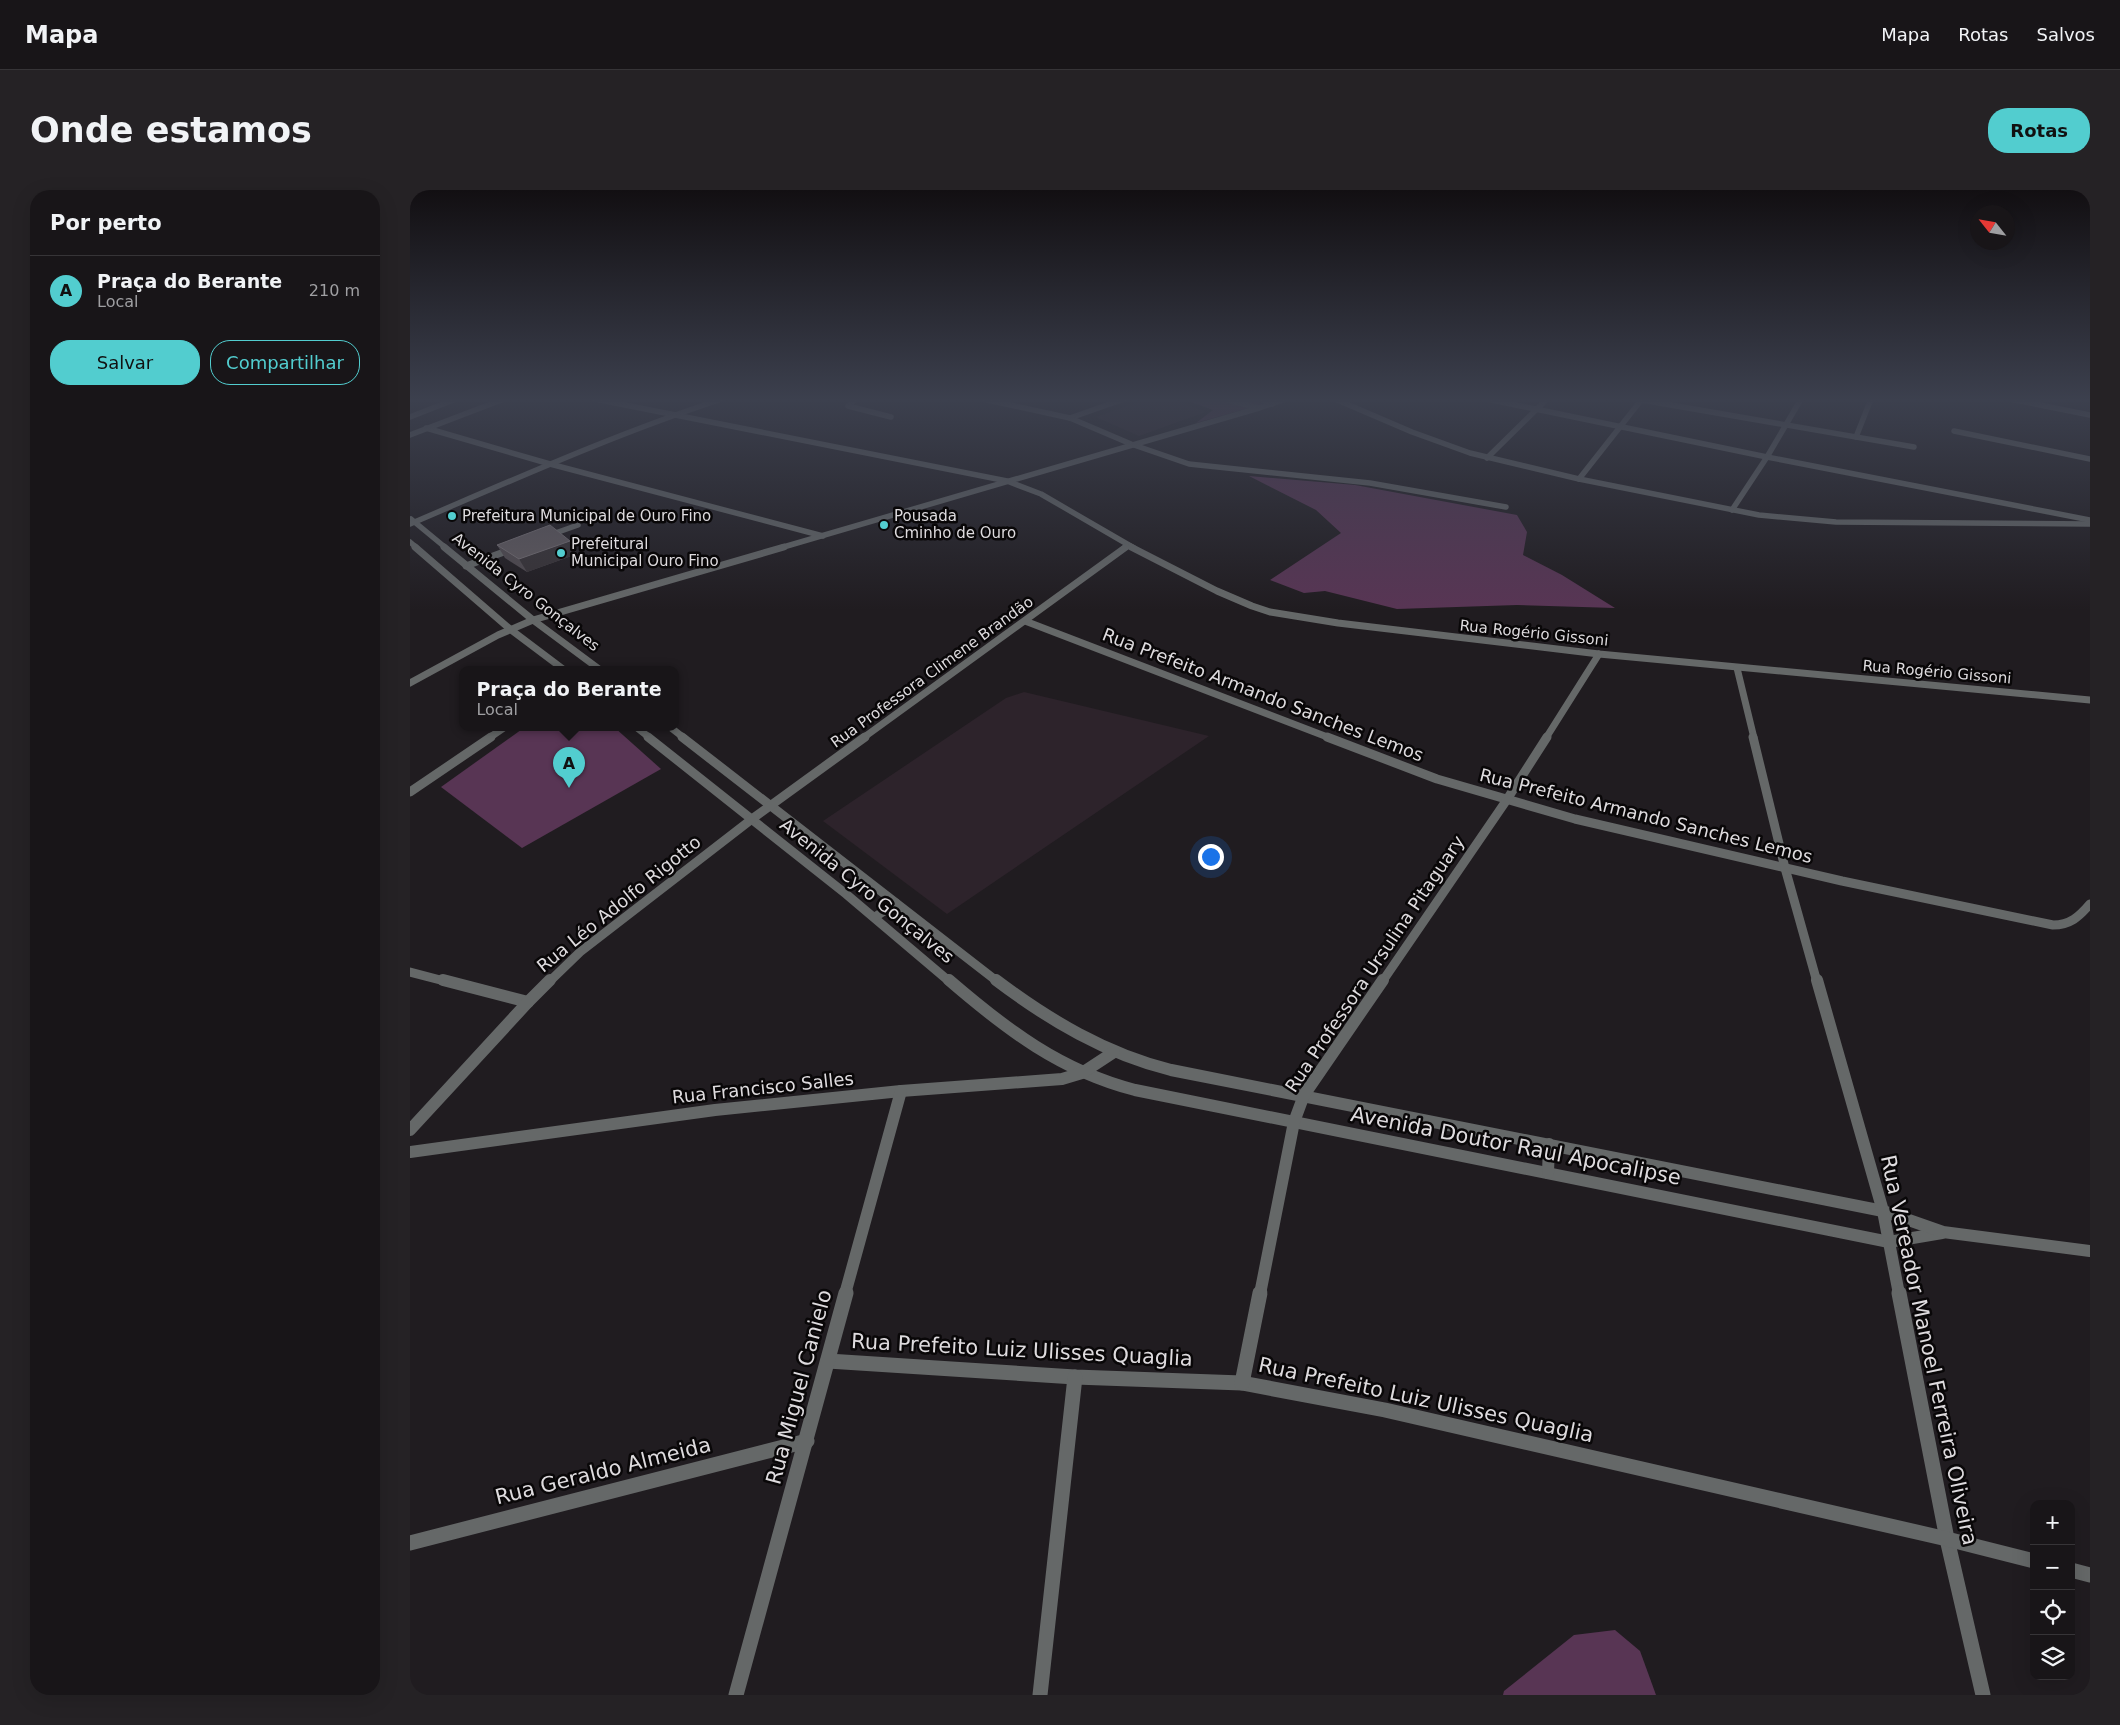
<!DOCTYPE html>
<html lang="pt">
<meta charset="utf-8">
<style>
:root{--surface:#181518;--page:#252225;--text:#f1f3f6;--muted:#9f9fa2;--line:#363437;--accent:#52cdcf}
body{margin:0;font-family:"DejaVu Sans",sans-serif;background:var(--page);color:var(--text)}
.controls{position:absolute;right:15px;bottom:15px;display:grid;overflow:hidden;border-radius:10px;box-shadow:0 5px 20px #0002}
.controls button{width:45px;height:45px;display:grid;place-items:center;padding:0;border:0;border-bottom:1px solid var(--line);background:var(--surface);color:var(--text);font:25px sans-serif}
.compass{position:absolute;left:1560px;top:15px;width:45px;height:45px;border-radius:50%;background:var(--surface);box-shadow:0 5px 20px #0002;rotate:301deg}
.you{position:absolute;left:800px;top:666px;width:18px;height:18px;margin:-12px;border:4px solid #fff;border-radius:50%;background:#1a73e8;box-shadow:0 0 0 8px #1a73e833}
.badge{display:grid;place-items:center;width:32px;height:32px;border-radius:50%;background:var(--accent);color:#111;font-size:16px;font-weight:700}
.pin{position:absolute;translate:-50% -41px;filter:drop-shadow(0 1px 2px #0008)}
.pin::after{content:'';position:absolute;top:26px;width:18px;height:15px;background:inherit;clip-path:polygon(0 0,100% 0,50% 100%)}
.popup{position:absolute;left:49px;top:476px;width:220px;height:65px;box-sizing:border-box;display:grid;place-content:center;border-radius:10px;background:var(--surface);filter:drop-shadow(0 1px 4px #0005);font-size:16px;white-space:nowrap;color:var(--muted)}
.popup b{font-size:19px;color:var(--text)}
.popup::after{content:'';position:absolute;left:50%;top:100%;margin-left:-10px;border:10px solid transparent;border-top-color:var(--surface)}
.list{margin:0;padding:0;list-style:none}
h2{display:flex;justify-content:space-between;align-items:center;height:65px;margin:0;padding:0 20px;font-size:21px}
h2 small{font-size:16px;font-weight:400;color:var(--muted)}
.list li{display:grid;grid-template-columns:32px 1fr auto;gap:15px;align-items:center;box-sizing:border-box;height:70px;padding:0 20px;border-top:1px solid var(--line)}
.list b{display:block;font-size:19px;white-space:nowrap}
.list p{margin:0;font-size:16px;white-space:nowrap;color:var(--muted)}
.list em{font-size:16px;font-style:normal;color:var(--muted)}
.actions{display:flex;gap:10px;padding:15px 20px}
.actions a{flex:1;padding:11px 0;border:1px solid var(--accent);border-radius:20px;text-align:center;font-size:18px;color:var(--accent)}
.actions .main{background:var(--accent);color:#111}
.icon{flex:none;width:28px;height:28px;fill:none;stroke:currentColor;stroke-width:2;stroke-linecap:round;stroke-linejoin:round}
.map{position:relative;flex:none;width:1680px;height:1505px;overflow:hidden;border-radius:20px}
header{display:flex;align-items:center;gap:30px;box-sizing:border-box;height:70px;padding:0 25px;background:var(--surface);border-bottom:1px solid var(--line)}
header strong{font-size:24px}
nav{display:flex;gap:28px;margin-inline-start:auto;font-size:18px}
.intro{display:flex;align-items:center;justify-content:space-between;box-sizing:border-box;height:120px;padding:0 30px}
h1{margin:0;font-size:35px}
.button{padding:12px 22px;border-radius:20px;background:var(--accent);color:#111;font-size:18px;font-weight:700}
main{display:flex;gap:30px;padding:0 30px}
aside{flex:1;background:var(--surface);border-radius:20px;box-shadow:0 5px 20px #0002}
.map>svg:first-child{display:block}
</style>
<header>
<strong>Mapa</strong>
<nav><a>Mapa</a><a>Rotas</a><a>Salvos</a></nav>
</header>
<div class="intro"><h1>Onde estamos</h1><a class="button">Rotas</a></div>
<main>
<aside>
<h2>Por perto<small></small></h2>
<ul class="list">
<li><span class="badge">A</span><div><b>Praça do Berante</b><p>Local</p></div><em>210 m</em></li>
</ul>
<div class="actions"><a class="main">Salvar</a><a>Compartilhar</a></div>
</aside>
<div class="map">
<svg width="1680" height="1505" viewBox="0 0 1680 1505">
<rect width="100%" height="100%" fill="#201c20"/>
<g fill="#2d232b">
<path d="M737,209H764L796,222L729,246L686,227Z"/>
<path d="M614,502L799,546L537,724L413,631L596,508Z"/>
</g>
<g fill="#583554">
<path d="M773,209H841L853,214L786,233L803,220Z"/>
<path d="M839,286L945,295L1107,325L1117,342L1113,365L1152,385L1205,418L1107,415L987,419L915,401L894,403L860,390L931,343L906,320Z"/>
<path d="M115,537H204L251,579L112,658L31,597Z"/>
<path d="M1205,1440L1230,1461L1246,1505H1093L1094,1501L1164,1445Z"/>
</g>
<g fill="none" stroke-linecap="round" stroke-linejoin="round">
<g stroke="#656868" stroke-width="5.5">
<path d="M446,209L438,216L481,227"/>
<path d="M137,346L168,335"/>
</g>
<path stroke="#656868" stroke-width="7" d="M56,376L105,358"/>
<g stroke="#656868" stroke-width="5.5">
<path d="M185,209L597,291L631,304L724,358"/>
<path d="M573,209L660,228L721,254L779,274L960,293L1096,317"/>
<path d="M849,209L862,214"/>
<path d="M925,209L1002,242L1060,263L1169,289L1349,325L1426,332L1680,334"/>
<path d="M1077,209L1357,267L1680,330"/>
<path d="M1226,209L1504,257"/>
<path d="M1600,209L1680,225"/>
<path d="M0,227L46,209"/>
<path d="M660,228L714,209"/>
<path d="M16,238L140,274L413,346"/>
<path d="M1544,241L1680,269"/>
<path d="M0,245L94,209"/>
<path d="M1446,247L1461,209"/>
<path d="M1077,268L1137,209"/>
<path d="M1169,289L1232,209"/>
<path d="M1322,320L1357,267L1391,209"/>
<path d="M1,329L36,358"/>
<path d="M0,334C103,290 205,244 312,209"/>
<path d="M0,352L7,358"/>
<path d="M370,358L849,218"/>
<path d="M714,358L718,355"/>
</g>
<g stroke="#656868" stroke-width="7">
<path d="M5,357L100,439L153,479"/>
<path d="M34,357L123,430L189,479"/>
<path d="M721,357L807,401L842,416L860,422L928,433L1189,464L1680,510"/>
<path d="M615,431L920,548"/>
<path d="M1327,478L1344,548"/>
<path d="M0,493L88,445L123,430L374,357"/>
<path d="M226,537L240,548"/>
<path d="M260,537L274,548"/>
<path d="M79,548L95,537"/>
<path d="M453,548L716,357"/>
<path d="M1136,548L1189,464"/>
</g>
<g stroke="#656868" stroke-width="9">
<path d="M238,547L436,704L540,792"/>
<path d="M272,547L588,792"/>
<path d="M917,547L1027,589L1165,629L1432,691L1643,735C1660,735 1669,727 1680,714"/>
<path d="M1343,547L1375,678L1407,792"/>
<path d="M0,602L81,547"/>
<path d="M465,727L486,713"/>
<path d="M0,782L38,792"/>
<path d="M139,792L170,762L342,629L455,547"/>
<path d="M972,792L1096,611L1137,547"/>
</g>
<g stroke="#656868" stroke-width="12">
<path d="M33,790L118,812"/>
<path d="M539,790C597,840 651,881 725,900L1479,1052L1532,1043"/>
<path d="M586,790C639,830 696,864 761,880L1473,1021L1533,1042L1680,1061"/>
<path d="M1407,790L1473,1021L1489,1104"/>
<path d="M0,940L118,812L140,790"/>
<path d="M0,962L305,920L491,901L652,889L672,883L704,862"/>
<path d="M1138,983L1139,954"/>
<path d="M435,1104L491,901"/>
<path d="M850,1104L884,932L894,905L973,790"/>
</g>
<g stroke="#656868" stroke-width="15">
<path d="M1489,1103L1537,1349L1573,1505"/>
<path d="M418,1171L665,1187L832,1193L975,1220L1537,1349L1624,1371"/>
<path d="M832,1193L850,1103"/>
<path d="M0,1353L397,1251"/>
<path d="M1661,1380L1680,1385"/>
<path d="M326,1505L436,1103"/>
<path d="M630,1505L665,1187"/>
</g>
<path stroke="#656868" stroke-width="5.5" d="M814,209L849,218L876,209"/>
</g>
<g fill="#514b50">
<path d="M1111,209H1131L1127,212Z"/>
<path d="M160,351L167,364L117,382L95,368L87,355Z"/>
</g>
<path fill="#373236" d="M160,351L167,364L117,382L109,369Z"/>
<path fill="#605a5f" stroke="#746e73" d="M140,335L160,351L109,369L87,355Z"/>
<linearGradient id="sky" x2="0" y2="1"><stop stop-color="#120f12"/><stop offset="0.5" stop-color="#3c404e"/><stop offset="1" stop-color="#3c404e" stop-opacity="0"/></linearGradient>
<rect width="1680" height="420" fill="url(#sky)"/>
<g fill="#52cdcf" stroke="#090708" stroke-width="2">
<circle cx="42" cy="326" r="5"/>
<circle cx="474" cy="335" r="5"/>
<circle cx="151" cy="363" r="5"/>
</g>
<g text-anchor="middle" stroke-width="5" stroke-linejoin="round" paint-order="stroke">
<g font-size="15" fill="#dedbde" stroke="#090708" text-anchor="start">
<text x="52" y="331">Prefeitura Municipal de Ouro Fino</text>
<text x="484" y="331">Pousada<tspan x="484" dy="17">Cminho de Ouro</tspan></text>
<text x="161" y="359">Prefeitural<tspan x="161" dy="17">Municipal Ouro Fino</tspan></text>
</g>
<g font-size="15" fill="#dedbde" stroke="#090708">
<text transform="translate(116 402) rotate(38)" y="5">Avenida Cyro Gonçalves</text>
<text transform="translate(1124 443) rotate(6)" y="5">Rua Rogério Gissoni</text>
<text transform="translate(522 482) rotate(-36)" y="5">Rua Professora Climene Brandão</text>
<text transform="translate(1527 482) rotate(5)" y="5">Rua Rogério Gissoni</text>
</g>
<g font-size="18" fill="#dedbde" stroke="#090708">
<text transform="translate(853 505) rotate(21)" y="6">Rua Prefeito Armando Sanches Lemos</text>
<text transform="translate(1236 626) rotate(14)" y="6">Rua Prefeito Armando Sanches Lemos</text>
<text transform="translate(457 701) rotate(39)" y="6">Avenida Cyro Gonçalves</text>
<text transform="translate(209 714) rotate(-39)" y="6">Rua Léo Adolfo Rigotto</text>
<text transform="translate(965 774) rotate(-56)" y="6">Rua Professora Ursulina Pitaguary</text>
<text transform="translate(353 898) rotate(-6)" y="6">Rua Francisco Salles</text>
</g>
<g font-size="21" fill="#dedbde" stroke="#090708">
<text transform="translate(1106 956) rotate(11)" y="7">Avenida Doutor Raul Apocalipse</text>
<text transform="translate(612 1160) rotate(3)" y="7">Rua Prefeito Luiz Ulisses Quaglia</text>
<text transform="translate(1519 1160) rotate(78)" y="7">Rua Vereador Manoel Ferreira Oliveira</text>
<text transform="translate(389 1197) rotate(-75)" y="7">Rua Miguel Canielo</text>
<text transform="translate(1016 1210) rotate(12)" y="7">Rua Prefeito Luiz Ulisses Quaglia</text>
<text transform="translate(193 1281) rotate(-14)" y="7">Rua Geraldo Almeida</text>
</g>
</g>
</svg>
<div class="controls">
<button>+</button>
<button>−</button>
<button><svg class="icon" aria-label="locate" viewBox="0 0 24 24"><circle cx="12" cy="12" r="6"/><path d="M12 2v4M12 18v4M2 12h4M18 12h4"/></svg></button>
<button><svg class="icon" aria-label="layers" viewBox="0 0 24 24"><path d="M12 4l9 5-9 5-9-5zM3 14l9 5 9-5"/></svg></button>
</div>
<svg class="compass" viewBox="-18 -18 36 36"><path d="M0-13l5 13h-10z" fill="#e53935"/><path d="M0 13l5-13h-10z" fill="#9f9fa2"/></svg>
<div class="you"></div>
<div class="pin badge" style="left:159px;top:598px">A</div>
<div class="popup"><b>Praça do Berante</b>Local</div>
</div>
</main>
